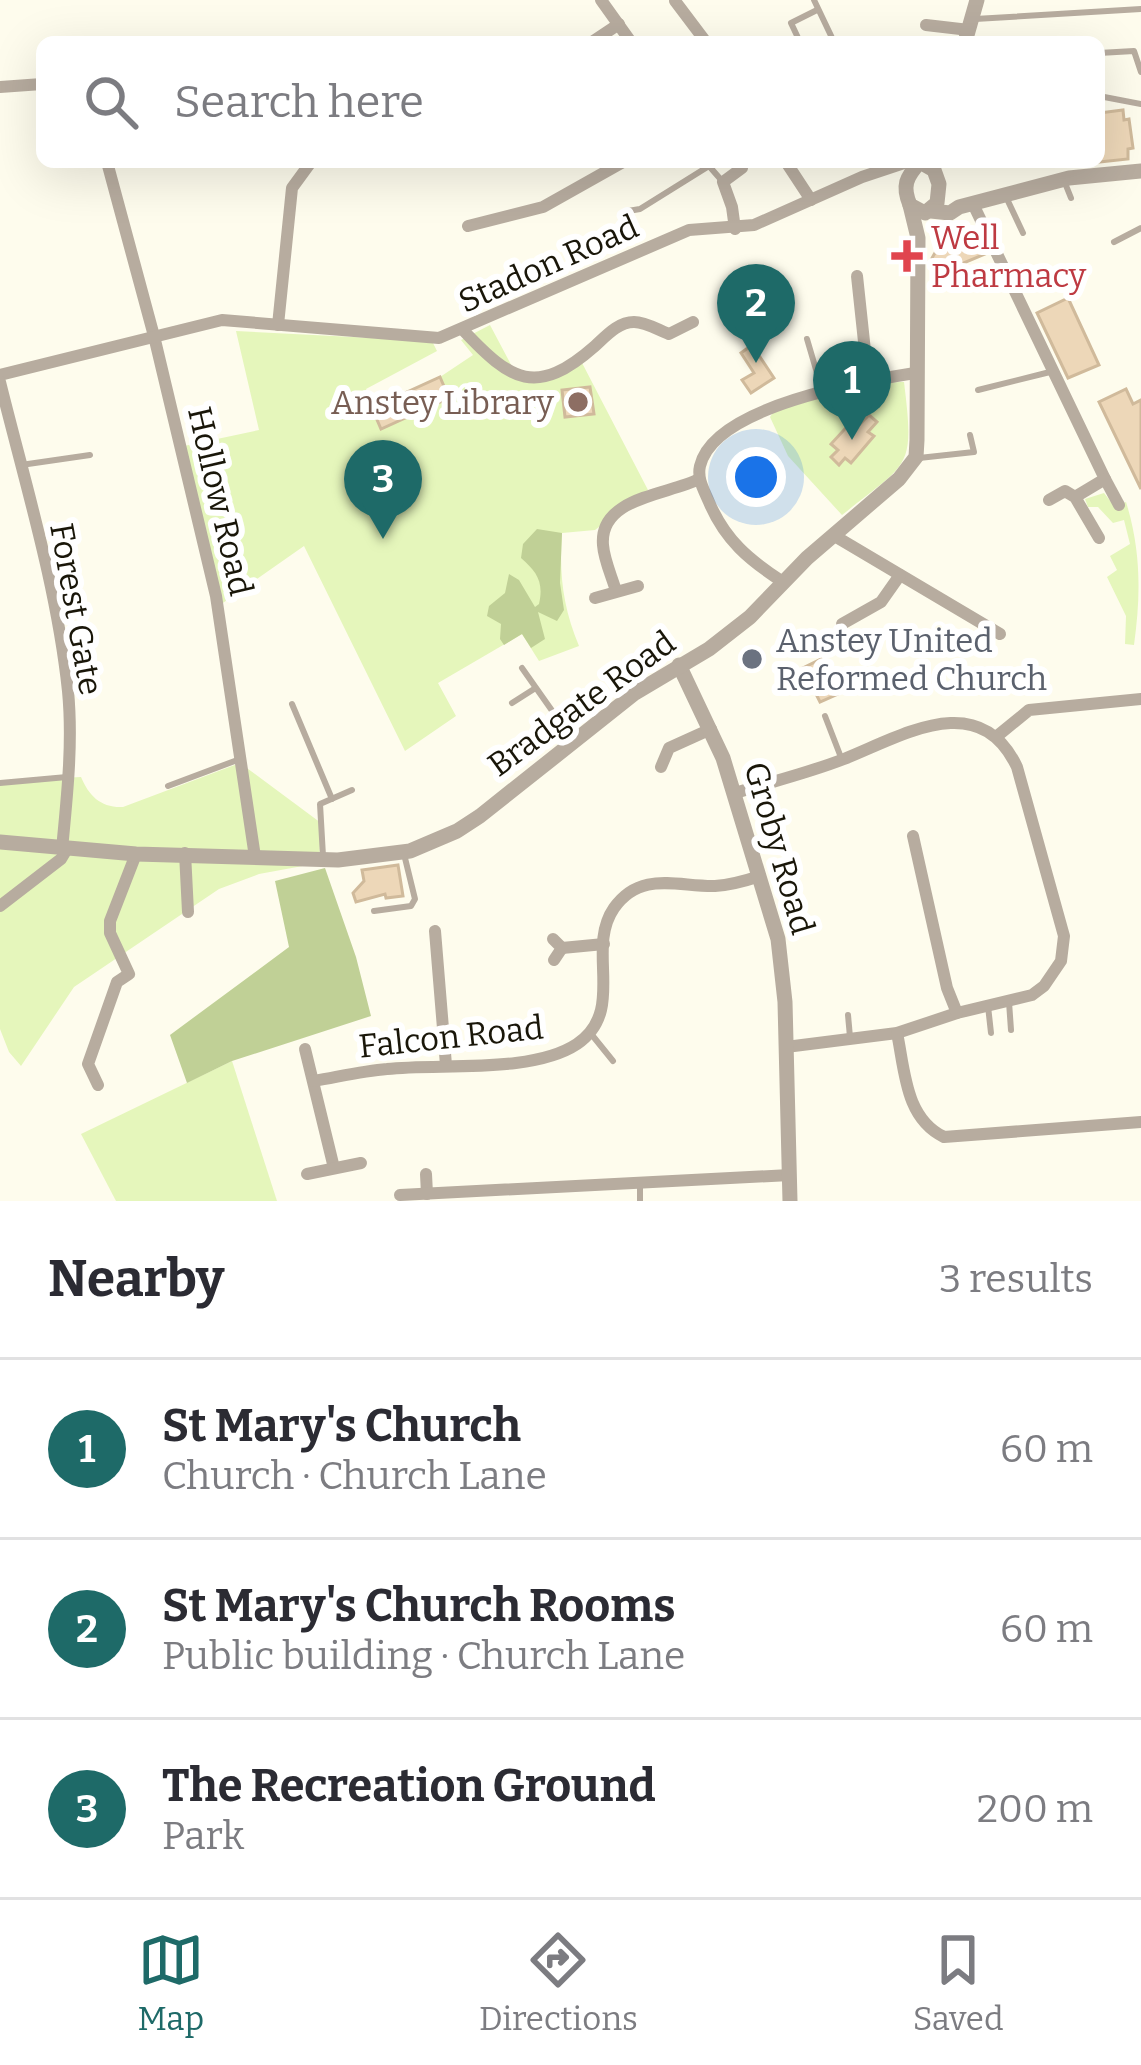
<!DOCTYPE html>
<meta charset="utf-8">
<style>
:root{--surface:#fff;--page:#f2f2f3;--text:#2b2b33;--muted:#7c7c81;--line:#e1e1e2;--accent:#1e6a68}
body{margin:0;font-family:Bitter,serif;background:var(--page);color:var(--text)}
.you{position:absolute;left:756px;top:477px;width:42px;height:42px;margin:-30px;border:9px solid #fff;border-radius:50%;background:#1a73e8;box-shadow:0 0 0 18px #1a73e833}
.badge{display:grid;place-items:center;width:78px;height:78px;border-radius:50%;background:var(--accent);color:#fff;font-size:39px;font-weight:700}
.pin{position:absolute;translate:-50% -99px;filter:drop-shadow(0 3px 6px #0008)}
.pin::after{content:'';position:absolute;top:63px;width:42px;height:36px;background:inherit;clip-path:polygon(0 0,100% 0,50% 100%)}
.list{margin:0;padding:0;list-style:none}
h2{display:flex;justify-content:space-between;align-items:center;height:156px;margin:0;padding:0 48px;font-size:51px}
h2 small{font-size:39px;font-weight:400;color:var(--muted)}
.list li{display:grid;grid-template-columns:78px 1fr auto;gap:36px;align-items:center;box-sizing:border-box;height:180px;padding:0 48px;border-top:3px solid var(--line)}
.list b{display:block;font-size:45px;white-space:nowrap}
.list p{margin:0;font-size:39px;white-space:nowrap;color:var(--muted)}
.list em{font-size:39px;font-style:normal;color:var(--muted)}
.icon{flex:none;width:66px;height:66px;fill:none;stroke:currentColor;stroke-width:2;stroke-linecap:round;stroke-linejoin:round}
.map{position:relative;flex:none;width:1141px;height:1201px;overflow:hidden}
.search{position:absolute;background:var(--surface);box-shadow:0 12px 48px #0002;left:36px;right:36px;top:36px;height:132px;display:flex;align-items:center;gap:30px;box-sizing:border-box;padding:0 42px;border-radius:18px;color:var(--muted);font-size:45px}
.sheet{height:696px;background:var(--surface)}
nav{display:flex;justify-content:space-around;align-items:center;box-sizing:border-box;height:168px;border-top:3px solid var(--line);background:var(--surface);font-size:33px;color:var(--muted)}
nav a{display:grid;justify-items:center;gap:6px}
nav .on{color:var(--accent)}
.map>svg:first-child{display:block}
</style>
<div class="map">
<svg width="1141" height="1201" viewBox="0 0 1141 1201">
<rect width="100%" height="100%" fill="#fefced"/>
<g fill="#e5f6bb">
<path d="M490,325L517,376L531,378L580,359L648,490L595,530L562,533C559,575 563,607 579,646L539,661L522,634L438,683L456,716L405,751L304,546L220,605L184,446L259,430L236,331L432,341L437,351L366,389L382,428L449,398L440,377L473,355L461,340Z"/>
<path d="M904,382C915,471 909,461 842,515L788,456L770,417C793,383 865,383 904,382Z"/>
<path d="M1104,493L1115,507L1126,502C1141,550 1141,595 1134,645L1125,644L1126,616L1107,577L1117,570L1110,556L1130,544L1124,520L1113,523L1098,507H1088L1085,499Z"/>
<path d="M240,763L321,823L319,863L259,874L219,889L74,987L21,1066L9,1052L0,1029V781L81,777C89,796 101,808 123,807Z"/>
<path d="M232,1061L277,1201H116L81,1134Z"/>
</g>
<g fill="#c0d096">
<path d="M537,529L562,533L560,583L564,610L557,621L538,612L545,639L531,648L522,634L504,645L500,639L501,624L487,616L489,606L505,593L509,574L519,580L535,607L539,604C544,582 537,572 521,558L523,544Z"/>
<path d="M325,868L356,957L371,1016L232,1061L187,1083L170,1035L289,947L275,881Z"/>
</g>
<g fill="#edd7b8" stroke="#d0ba9b" stroke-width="3">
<path d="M1123,110L1124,120L1129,119L1133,148L1128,149V159L1099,162V113Z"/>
<path d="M973,231L985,254L947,270H933L932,258L939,246Z"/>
<path d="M1068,298L1099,365L1068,378L1037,313Z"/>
<path d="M752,345L774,378L751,393L742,380L754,373L741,353Z"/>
<path d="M440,377L449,398L381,429L372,408Z"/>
<path d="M590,387L594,414L565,417L562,390Z"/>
<path d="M1126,389L1133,404L1141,400V489L1099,402Z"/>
<path d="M869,415L877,422L868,432L874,436L851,463L845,458L839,465L831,457L838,450L831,444L854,419L860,424Z"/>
<path d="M821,659L838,694L820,702L803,668Z"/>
<path d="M398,865L403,896L386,898L385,894L356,902L353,893L364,881L362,870Z"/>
</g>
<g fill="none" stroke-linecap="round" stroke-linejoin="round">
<g stroke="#b7ac9f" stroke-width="6">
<path d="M814,0L834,42"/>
<path d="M975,19L1141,9"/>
<path d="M800,42L791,23L817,10"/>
<path d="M1099,53L1134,51L1141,72"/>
<path d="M1099,96L1141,104"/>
<path d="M1065,183L1071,198"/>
<path d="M1007,199L1023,233"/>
<path d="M628,211L640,209L709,166L723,182"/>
<path d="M1114,242L1141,228"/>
<path d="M807,339L822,390"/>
<path d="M978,390L1050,372"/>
<path d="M919,458L974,452L970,435"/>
<path d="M21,465L90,455"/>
<path d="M522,668L572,739"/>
<path d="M512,703L534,689"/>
<path d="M292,704L332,799"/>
<path d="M825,716L842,760"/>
<path d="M0,783L67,777"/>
<path d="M168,786L240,759"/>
<path d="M323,856L320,804L352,790"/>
<path d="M374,911L411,906L415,899L404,854"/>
<path d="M1009,1002L1011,1030"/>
<path d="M988,1006L991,1033"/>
<path d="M848,1015L850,1037"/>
<path d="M592,1035L613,1061"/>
<path d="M640,1185V1201"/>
</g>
<g stroke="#b7ac9f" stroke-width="12">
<path d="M601,0L631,42"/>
<path d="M675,1L706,42"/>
<path d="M926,25L969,30"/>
<path d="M592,42L619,24"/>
<path d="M0,87L42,84"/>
<path d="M107,162L154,336L216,596L255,857"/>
<path d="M786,162L811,200"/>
<path d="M974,206L1105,479L1075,497"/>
<path d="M468,226L543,207L623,162"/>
<path d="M735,229L732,207L723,182L742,168"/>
<path d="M857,276L868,379"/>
<path d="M278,325L292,188L311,162"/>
<path d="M463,330C511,381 536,398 595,346C606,336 618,322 634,322C646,322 658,330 669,334L693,322"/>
<path d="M0,375L222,320L439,338L689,230L754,225L862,177L907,162H920"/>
<path d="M0,382C25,483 57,587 68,691C73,743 67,797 62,849"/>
<path d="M1105,479L1119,505"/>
<path d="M1049,500L1065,491L1075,497L1099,538"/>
<path d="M833,535L1000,634"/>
<path d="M783,582C749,560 725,540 709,502C704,490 697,479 700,466C714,406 864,381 915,373"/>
<path d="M616,591C612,577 604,560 603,545C599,497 668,495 699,479"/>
<path d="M595,598L638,586"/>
<path d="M842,624L881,602L900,575"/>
<path d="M996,737L1029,710L1141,699"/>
<path d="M661,767L669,748L711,729"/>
<path d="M735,793C771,782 808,773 844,759C902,736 979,687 1017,767L1064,936L1061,961L1044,986L1032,995L957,1013L897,1033L786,1047"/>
<path d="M913,836L947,988L957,1013"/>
<path d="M185,853L188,912"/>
<path d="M0,906L61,859L67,849"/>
<path d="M435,931L446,1065"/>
<path d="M553,939L562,948L554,960"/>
<path d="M562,948L604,944"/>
<path d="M897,1033C905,1071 905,1118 944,1137L1141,1122"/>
<path d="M305,1049L334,1168"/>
<path d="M314,1081C338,1077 362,1071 387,1069C440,1063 532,1074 577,1044C627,1010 585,950 614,908C641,870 678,887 715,886C731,885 745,881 760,876"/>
<path d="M98,1085L88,1064L117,982L129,974L110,933V921L136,854"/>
<path d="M307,1174L361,1163"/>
<path d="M426,1174L427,1194"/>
<path d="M400,1195L790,1175"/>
</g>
<g stroke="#b7ac9f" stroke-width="15">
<path d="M965,42L977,0"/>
<path d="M920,162L934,170L939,184L937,203L925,213L910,205C902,186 906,177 920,162Z"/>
<path d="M931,211L950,213L959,207L1069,178L1141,171"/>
<path d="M679,665L723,758L778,939L785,1002L790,1201"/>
<path d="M0,842L136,854L338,860L410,851L457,831L480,816L635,693L709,649L750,617L807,558L899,479L916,457L917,440L918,238L910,205"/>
</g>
</g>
<path fill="#e0444e" stroke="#fff" stroke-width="4.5" d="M901 238h12v12h12v12h-12v12h-12v-12h-12v-12h12z"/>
<circle fill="#8d6e63" stroke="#fff" stroke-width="4.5" cx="578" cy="402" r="12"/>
<circle fill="#6b7280" stroke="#fff" stroke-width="4.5" cx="752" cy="659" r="12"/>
<g text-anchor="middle" stroke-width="12" stroke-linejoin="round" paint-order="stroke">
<g font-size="33" fill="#be3a42" stroke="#fff" text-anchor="start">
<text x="931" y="249">Well<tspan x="931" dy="38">Pharmacy</tspan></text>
</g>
<g font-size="33" fill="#191609" stroke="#fff">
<text transform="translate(548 263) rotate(-24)" y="12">Stadon Road</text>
<text transform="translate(221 501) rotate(77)" y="12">Hollow Road</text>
<text transform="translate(77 609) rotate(80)" y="12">Forest Gate</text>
<text transform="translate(581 703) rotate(-36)" y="12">Bradgate Road</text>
<text transform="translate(780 848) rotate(74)" y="12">Groby Road</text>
<text transform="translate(451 1036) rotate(-6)" y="12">Falcon Road</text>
</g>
<g font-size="33" fill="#785e54" stroke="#fff" text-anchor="end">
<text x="554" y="414">Anstey Library</text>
</g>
<g font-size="33" fill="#5b616d" stroke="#fff" text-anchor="start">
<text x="776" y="652">Anstey United<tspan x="776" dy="38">Reformed Church</tspan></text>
</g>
</g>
</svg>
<div class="you"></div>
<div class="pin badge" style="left:852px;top:440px">1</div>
<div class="pin badge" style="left:756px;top:363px">2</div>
<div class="pin badge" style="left:383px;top:539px">3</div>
<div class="search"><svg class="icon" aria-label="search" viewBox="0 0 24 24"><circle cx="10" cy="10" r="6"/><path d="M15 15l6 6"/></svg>Search here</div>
</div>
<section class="sheet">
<h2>Nearby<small>3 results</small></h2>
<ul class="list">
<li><span class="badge">1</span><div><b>St Mary's Church</b><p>Church · Church Lane</p></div><em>60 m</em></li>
<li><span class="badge">2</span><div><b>St Mary's Church Rooms</b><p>Public building · Church Lane</p></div><em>60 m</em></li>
<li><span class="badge">3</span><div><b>The Recreation Ground</b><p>Park</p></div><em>200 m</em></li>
</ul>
</section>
<nav>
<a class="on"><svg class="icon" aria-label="map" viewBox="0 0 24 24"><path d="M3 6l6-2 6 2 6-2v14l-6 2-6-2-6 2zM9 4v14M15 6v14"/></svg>Map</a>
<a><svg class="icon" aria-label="directions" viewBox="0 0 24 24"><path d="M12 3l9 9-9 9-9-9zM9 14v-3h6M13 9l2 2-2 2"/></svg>Directions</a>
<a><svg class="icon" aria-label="saved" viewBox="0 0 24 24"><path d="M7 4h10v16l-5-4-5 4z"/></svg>Saved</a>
</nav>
